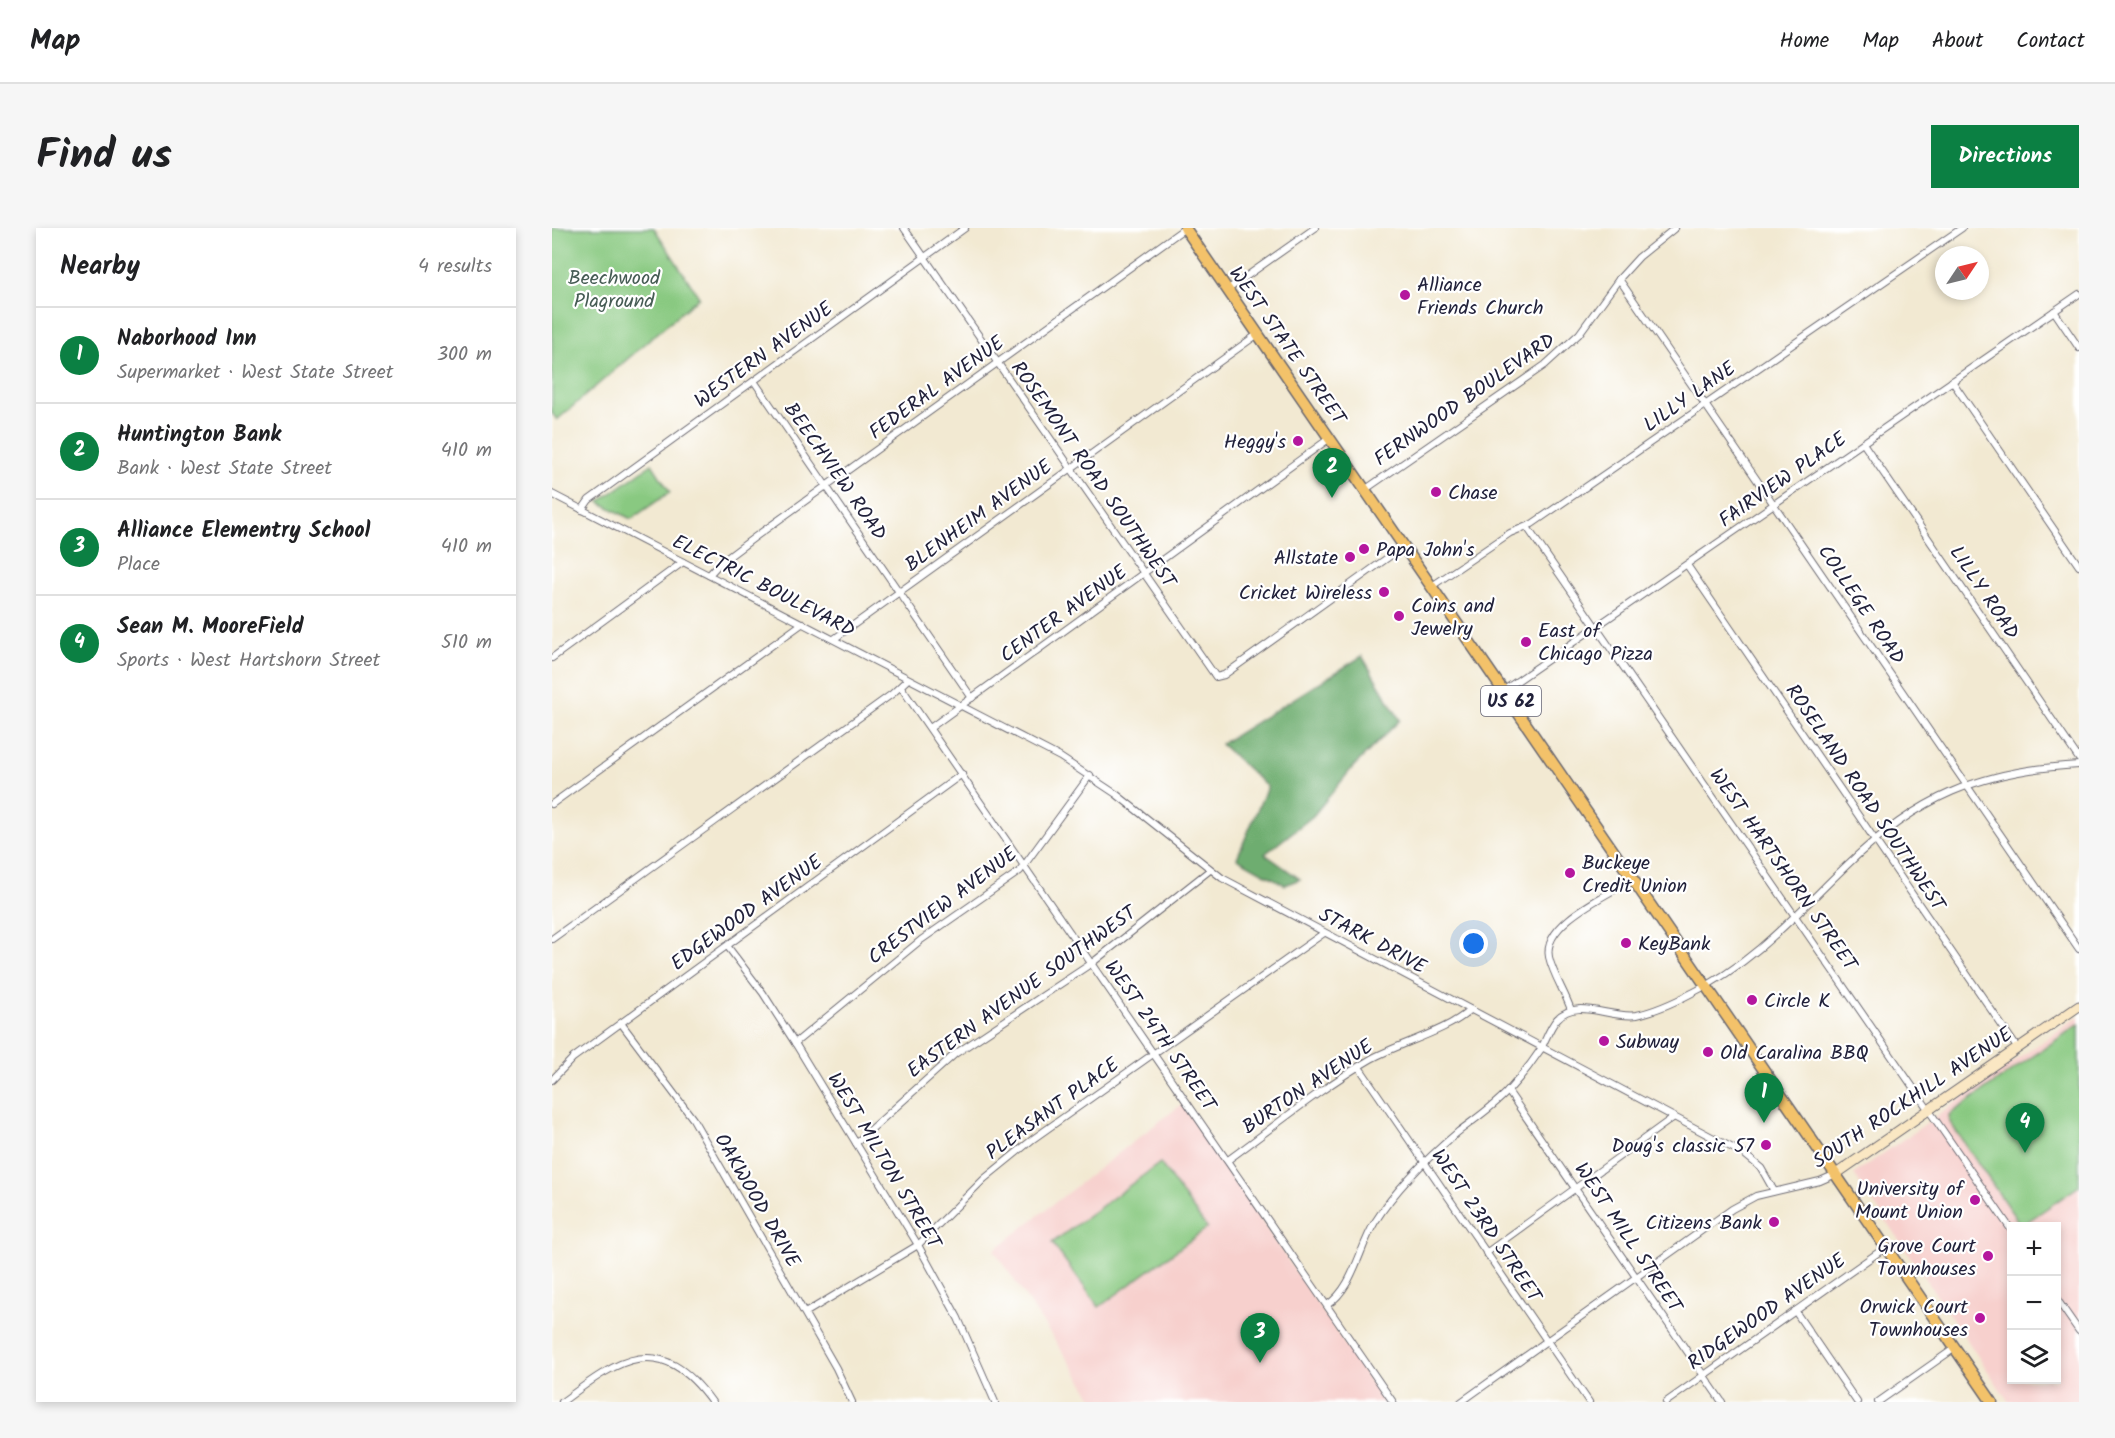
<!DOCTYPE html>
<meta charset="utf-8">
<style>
:root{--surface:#fff;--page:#f6f6f6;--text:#202124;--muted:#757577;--line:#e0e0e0;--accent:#0b8043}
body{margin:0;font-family:Kalam,sans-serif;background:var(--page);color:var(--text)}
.controls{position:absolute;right:18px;bottom:18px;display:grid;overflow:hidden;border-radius:0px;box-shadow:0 3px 9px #0003}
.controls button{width:54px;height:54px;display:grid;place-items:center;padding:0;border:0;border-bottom:2px solid var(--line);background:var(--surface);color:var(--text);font:30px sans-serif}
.compass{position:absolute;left:1383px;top:18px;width:54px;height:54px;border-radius:50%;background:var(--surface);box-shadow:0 3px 9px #0003;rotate:55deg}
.you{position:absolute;left:922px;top:716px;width:21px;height:21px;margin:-15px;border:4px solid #fff;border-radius:50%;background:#1a73e8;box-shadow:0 0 0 9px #1a73e833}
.badge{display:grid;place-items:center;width:39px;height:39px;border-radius:50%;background:var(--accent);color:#fff;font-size:20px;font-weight:700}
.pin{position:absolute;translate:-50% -50px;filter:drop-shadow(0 2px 3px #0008)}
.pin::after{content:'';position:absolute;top:32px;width:21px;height:18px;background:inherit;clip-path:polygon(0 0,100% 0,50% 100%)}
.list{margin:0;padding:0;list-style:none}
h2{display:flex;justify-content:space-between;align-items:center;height:78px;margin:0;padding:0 24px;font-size:26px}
h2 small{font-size:20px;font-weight:400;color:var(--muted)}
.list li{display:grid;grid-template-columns:39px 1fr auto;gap:18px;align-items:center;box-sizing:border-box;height:96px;padding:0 24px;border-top:2px solid var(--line)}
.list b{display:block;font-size:22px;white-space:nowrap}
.list p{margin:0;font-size:20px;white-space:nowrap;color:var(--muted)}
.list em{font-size:20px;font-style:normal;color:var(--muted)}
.icon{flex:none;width:33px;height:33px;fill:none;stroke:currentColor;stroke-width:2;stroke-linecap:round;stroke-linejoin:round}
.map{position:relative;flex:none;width:1527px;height:1174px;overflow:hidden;border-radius:0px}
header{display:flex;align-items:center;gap:36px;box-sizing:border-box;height:84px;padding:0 30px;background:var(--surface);border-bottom:2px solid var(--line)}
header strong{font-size:28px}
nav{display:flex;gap:33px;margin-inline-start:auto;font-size:21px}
.intro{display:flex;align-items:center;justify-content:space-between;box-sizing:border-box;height:144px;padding:0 36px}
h1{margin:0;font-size:42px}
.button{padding:15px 27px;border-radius:0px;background:var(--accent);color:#fff;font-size:21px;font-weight:700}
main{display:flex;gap:36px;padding:0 36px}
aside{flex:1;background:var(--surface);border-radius:0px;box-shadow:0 3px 9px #0003}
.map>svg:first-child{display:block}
</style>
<header>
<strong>Map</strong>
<nav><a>Home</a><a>Map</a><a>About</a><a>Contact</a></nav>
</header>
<div class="intro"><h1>Find us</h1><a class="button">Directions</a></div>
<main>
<aside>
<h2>Nearby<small>4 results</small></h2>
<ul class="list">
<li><span class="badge">1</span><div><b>Naborhood Inn</b><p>Supermarket · West State Street</p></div><em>300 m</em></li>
<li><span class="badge">2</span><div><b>Huntington Bank</b><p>Bank · West State Street</p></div><em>410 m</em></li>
<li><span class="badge">3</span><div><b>Alliance Elementry School</b><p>Place</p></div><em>410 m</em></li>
<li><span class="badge">4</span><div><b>Sean M. MooreField</b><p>Sports · West Hartshorn Street</p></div><em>510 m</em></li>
</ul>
</aside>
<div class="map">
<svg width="1527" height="1174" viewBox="0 0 1527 1174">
<rect width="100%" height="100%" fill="#fff"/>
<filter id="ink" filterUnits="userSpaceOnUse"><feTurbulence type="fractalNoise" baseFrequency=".0167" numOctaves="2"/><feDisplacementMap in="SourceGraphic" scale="12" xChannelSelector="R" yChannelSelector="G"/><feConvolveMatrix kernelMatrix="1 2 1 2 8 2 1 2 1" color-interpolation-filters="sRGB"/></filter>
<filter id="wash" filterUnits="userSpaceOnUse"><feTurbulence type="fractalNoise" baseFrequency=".008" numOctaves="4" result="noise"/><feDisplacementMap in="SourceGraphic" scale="24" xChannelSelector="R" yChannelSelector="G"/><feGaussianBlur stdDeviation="1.35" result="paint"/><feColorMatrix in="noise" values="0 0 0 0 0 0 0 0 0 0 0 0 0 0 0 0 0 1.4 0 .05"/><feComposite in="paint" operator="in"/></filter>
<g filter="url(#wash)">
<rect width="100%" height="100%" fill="#f2e9d2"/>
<g fill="#f7d0cd" fill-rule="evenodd">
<path d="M1527,788V1174H1457L1302,946ZM1460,998H1504V1152H1460Z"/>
<path d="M630,876L832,1174H544L442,1022Z"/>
</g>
<g fill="#89c981" stroke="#56765e" stroke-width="1.5">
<path d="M0,0H102L147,69L5,192L0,185Z"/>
<path d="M100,236L118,264L79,291L47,274Z"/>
<path d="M1527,796V958L1469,998L1397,893V887Z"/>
<path d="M608,935L655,1000L547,1079L500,1015Z"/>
</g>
<path fill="#6ead6f" stroke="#486855" stroke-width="1.5" d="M810,428L848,492L801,539L761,588L713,626L748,651L733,657L685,630L715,559L669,516Z"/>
</g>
<g filter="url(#ink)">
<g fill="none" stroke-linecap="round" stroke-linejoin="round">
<defs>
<g id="street">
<path d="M352,0L664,449L672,447L852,318"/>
<path d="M1067,51L1527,721"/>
<path d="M675,62L763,0"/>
<path d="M1502,83L1527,120"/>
<path d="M202,153L420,470"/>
<path d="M1400,153L1527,338"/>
<path d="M1311,215L1527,531"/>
<path d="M814,261L993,137L1027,106L1067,51L1087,29L1123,0"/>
<path d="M0,266L508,529L564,566L670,650L1192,926L1209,940L1222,963"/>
<path d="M30,282L37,272L413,0"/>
<path d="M975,299L1460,1003"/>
<path d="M1135,337L1466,821"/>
<path d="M157,347L167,336L203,309L633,0"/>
<path d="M880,358L958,305L980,296L1410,0"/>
<path d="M282,411L706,106"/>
<path d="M0,430L131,334"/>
<path d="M349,459L841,1174"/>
<path d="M952,462L1527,66"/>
<path d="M378,500L778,210"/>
<path d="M0,576L251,395"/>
<path d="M0,711L340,466L356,451"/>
<path d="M176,719L211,765L243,815L366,1017L406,1090L443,1174"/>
<path d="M1019,782C1013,764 1001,747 997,729C990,695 1056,667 1081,651"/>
<path d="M69,795L141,891L284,1140L300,1174"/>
<path d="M243,815L369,712L468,643L538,547"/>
<path d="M807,839L1037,1174"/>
<path d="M0,852L21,830L410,546"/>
<path d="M956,863L1170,1174"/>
<path d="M304,915L403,826L540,735L658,642"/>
<path d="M676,932C723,898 769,860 819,831C848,815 896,803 918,782"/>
<path d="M934,1025L1122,889"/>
<path d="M1504,1070L1527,1103"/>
<path d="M775,1077C801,1061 807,1020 823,994C845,959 875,930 906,904C923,891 941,879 956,863C968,850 979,836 989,821C994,811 998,799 1005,791C1024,769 1058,791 1085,787C1103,783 1123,774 1140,765C1201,736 1246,684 1294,638C1365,569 1429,542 1527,537"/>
<path d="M1243,1083L1305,1174"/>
<path d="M253,1085L366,1017L432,951L481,911L772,705"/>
<path d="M10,1174C68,1130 108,1102 160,1174"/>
<path d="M909,1174L1180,981L1204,968L1268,953L1284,946"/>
<path d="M1114,1174L1334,1019"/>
<path d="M1326,1174L1403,1120"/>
</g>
<path id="secondary" d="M1284,946L1527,778"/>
<path id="highway" d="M633,0L1440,1174"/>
</defs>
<use href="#street" stroke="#6b6870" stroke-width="8"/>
<use href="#secondary" stroke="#6b6870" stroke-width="11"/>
<use href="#highway" stroke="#6b6870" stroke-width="13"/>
<use href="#street" stroke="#fff" stroke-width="6"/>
<use href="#secondary" stroke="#fae7c3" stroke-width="9"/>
<use href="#highway" stroke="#f3c26a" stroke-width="10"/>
</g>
</g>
<g fill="#b5179e" stroke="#fff" stroke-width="2">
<circle cx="853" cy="67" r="6"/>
<circle cx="746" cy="213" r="6"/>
<circle cx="884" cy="264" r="6"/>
<circle cx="812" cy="321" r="6"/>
<circle cx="798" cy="329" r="6"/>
<circle cx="832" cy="364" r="6"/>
<circle cx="847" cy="388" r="6"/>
<circle cx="974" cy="414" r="6"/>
<circle cx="1018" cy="645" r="6"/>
<circle cx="1074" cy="715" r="6"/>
<circle cx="1200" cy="772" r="6"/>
<circle cx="1052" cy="813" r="6"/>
<circle cx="1156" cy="824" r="6"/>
<circle cx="1214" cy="917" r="6"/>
<circle cx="1423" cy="972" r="6"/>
<circle cx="1222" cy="994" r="6"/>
<circle cx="1436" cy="1028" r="6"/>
<circle cx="1428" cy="1090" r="6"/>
</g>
<g text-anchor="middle" stroke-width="4.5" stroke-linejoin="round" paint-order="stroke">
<rect fill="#fff" stroke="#646476" stroke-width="1.5" x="929" y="458" width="60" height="30" rx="4.5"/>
<g font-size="18" font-weight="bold" fill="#22223b">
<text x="959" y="479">US 62</text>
</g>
<g font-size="20" fill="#465c54" stroke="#fff">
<text x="62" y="56">Beechwood<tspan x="62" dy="23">Plaground</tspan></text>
</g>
<g font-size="20" fill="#22223b" stroke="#fff" text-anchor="start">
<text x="865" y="63">Alliance<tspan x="865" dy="23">Friends Church</tspan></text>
<text x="734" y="220" text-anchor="end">Heggy's</text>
<text x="896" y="271">Chase</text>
<text x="824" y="328">Papa John's</text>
<text x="786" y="336" text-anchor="end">Allstate</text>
<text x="820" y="371" text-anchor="end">Cricket Wireless</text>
<text x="859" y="384">Coins and<tspan x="859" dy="23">Jewelry</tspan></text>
<text x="986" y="409">East of<tspan x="986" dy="23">Chicago Pizza</tspan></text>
<text x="1030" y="641">Buckeye<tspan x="1030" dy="23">Credit Union</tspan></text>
<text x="1086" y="722">KeyBank</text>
<text x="1212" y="779">Circle K</text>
<text x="1064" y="820">Subway</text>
<text x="1168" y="831">Old Caralina BBQ</text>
<text x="1202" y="924" text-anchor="end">Doug's classic 57</text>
<text x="1411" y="967" text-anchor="end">University of<tspan x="1411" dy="23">Mount Union</tspan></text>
<text x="1210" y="1001" text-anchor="end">Citizens Bank</text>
<text x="1424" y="1024" text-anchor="end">Grove Court<tspan x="1424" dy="23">Townhouses</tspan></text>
<text x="1416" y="1085" text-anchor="end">Orwick Court<tspan x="1416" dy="23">Townhouses</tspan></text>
</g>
<g font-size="20" fill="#22223b" stroke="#fff">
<text transform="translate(736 117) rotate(55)" y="7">WEST STATE STREET</text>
<text transform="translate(211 126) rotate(-36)" y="7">WESTERN AVENUE</text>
<text transform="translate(384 159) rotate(-36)" y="7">FEDERAL AVENUE</text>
<text transform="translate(1137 168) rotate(-35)" y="7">LILLY LANE</text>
<text transform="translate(912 171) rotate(-35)" y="7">FERNWOOD BOULEVARD</text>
<text transform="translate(284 243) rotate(55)" y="7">BEECHVIEW ROAD</text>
<text transform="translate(542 246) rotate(55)" y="7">ROSEMONT ROAD SOUTHWEST</text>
<text transform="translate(1230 251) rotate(-35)" y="7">FAIRVIEW PLACE</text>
<text transform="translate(426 287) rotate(-36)" y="7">BLENHEIM AVENUE</text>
<text transform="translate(212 357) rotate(27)" y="7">ELECTRIC BOULEVARD</text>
<text transform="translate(1433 364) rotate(56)" y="7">LILLY ROAD</text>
<text transform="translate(1310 376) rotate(56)" y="7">COLLEGE ROAD</text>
<text transform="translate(511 385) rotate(-36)" y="7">CENTER AVENUE</text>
<text transform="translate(1314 569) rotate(56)" y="7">ROSELAND ROAD SOUTHWEST</text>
<text transform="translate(1232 641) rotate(55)" y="7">WEST HARTSHORN STREET</text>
<text transform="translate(390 677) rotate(-37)" y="7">CRESTVIEW AVENUE</text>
<text transform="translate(194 684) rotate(-36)" y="7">EDGEWOOD AVENUE</text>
<text transform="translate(821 712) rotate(28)" y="7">STARK DRIVE</text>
<text transform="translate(469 763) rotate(-36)" y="7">EASTERN AVENUE SOUTHWEST</text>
<text transform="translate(609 807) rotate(55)" y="7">WEST 24TH STREET</text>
<text transform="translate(755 858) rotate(-34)" y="7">BURTON AVENUE</text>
<text transform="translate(1360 869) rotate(-34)" y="7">SOUTH ROCKHILL AVENUE</text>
<text transform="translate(500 880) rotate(-36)" y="7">PLEASANT PLACE</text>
<text transform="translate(333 932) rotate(59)" y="7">WEST MILTON STREET</text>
<text transform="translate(206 972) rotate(60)" y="7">OAKWOOD DRIVE</text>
<text transform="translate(935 997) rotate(56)" y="7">WEST 23RD STREET</text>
<text transform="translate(1077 1009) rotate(56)" y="7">WEST MILL STREET</text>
<text transform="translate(1214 1083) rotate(-35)" y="7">RIDGEWOOD AVENUE</text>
</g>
</g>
</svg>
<div class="controls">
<button>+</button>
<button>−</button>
<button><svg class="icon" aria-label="layers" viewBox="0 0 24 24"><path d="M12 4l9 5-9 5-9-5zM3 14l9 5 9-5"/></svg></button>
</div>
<svg class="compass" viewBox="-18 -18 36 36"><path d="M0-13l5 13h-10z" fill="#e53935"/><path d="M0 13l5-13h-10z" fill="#757577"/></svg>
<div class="you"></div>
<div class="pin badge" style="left:1212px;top:895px">1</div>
<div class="pin badge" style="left:780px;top:270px">2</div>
<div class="pin badge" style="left:708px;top:1135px">3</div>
<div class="pin badge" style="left:1473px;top:925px">4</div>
</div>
</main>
